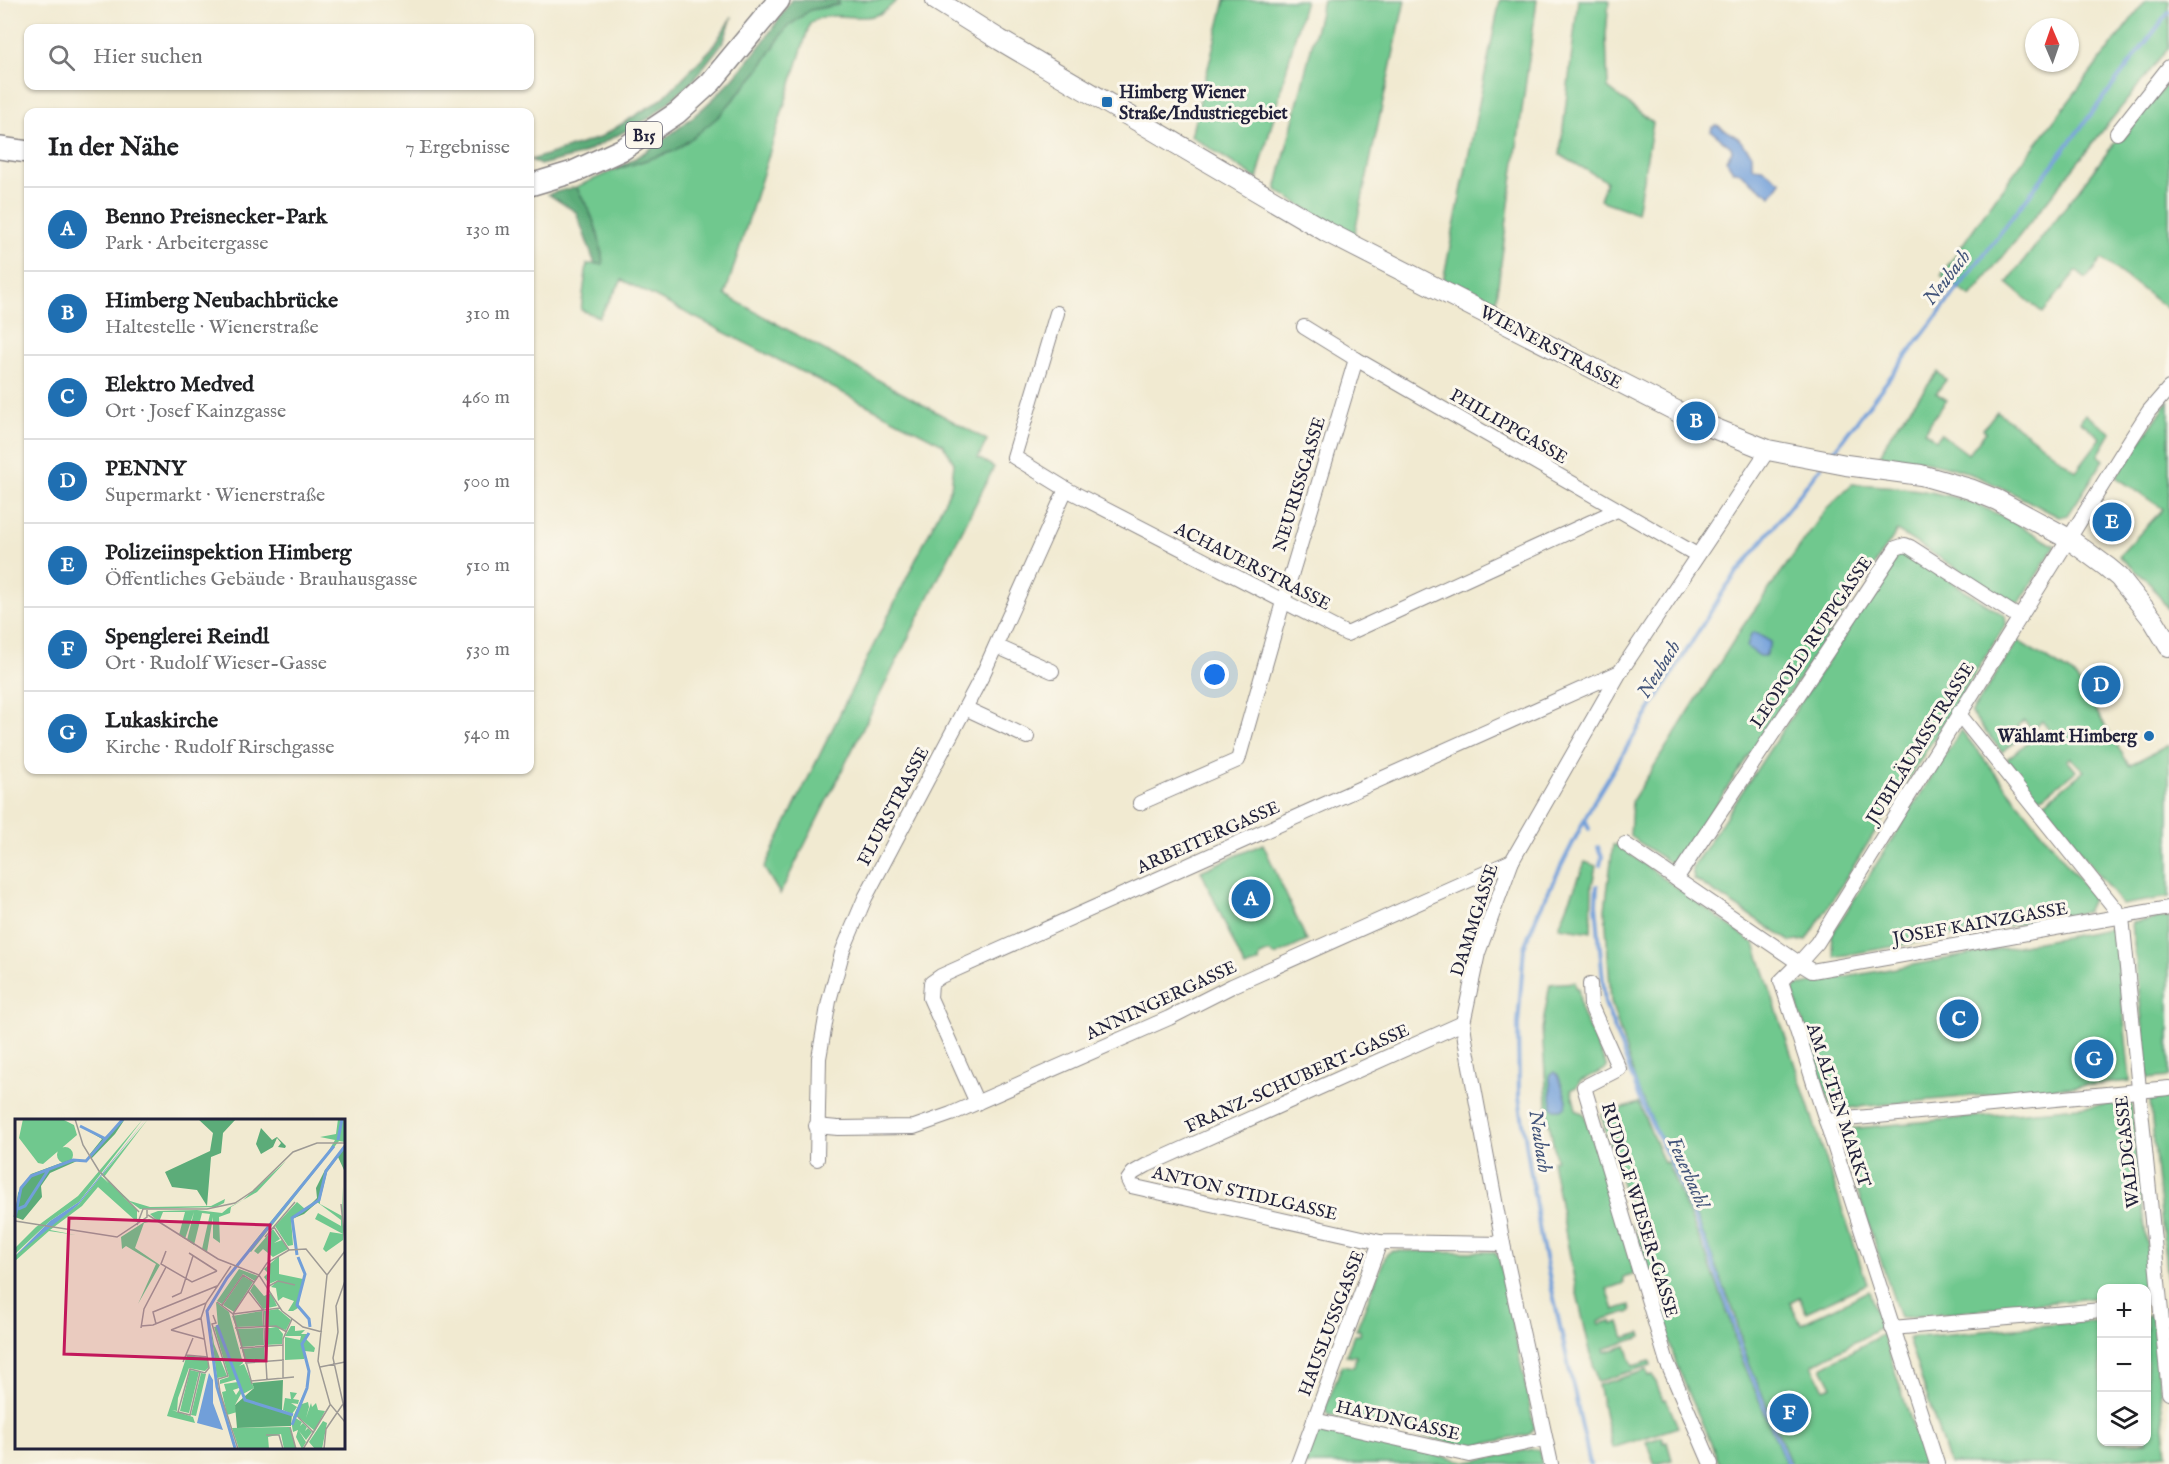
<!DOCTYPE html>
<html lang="de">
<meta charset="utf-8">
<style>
:root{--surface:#fff;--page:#f2f2f2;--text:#202124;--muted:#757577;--line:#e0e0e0;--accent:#1f6fb2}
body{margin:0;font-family:"IM FELL English",serif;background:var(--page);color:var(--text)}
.controls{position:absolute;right:18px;bottom:18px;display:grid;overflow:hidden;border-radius:12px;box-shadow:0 2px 4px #0004}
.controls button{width:54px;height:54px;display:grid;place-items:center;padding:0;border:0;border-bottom:2px solid var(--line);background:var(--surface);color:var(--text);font:30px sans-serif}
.compass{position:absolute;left:2025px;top:18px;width:54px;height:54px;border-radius:50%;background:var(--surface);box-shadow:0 2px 4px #0004;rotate:358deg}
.you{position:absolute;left:1215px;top:675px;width:21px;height:21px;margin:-15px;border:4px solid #fff;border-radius:50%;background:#1a73e8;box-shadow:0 0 0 9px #1a73e833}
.badge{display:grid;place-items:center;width:39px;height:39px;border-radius:50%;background:var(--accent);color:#fff;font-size:20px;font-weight:700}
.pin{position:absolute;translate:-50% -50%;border:3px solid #fff;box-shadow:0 2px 6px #0006}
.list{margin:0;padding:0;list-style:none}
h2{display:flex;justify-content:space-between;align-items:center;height:78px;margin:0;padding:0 24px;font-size:26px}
h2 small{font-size:20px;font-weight:400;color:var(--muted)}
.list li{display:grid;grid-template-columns:39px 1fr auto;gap:18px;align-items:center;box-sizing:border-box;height:84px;padding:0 24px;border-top:2px solid var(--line)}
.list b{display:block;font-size:22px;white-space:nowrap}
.list p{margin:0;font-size:20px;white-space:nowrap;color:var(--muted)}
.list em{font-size:20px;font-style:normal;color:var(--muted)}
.icon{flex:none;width:33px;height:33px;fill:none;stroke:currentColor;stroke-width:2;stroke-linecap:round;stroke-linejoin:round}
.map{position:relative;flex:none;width:2169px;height:1464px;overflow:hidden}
.search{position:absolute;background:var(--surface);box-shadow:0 2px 4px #0004;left:24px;top:24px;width:510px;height:66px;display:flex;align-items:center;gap:15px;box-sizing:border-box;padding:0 21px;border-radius:12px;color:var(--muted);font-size:22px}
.panel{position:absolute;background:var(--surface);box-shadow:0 2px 4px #0004;left:24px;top:108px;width:510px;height:666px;border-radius:12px}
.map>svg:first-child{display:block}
</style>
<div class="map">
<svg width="2169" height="1464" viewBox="0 0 2169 1464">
<rect width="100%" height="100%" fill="#fbf7ec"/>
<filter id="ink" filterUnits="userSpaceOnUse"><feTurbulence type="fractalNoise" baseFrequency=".0167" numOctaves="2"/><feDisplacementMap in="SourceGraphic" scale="12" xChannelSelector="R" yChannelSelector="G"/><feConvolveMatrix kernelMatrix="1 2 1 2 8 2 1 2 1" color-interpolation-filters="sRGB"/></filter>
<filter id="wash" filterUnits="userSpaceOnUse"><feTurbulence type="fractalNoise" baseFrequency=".008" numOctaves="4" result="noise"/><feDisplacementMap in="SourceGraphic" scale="24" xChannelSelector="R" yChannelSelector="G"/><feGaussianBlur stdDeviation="1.35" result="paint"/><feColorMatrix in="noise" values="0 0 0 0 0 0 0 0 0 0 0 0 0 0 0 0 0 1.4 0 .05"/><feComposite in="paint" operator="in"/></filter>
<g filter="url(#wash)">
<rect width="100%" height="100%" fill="#f1ead1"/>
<g fill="#70c88e" stroke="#497564" stroke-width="1.5">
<path d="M838,0H897C893,4 888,9 883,12C860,25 832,7 810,23L725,295L987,440L978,458L994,467L780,894L764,868L951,488L954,463L943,444L622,280L599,317L581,310L587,264H603C600,233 592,212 576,187L615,170L674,151L719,116L758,71L786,28L810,10L838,5Z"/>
<path d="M1225,0H1305L1257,179L1191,136Z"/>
<path d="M1323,0H1405L1354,236L1332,225L1276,190Z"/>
<path d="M1500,0H1537L1495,307L1443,281Z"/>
<path d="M1578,0H1609L1606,35L1608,88L1653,123L1637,213L1600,200L1606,181L1560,155Z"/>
<path d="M2146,0H2169V47L1971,297L1941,275L2001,190Z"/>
<path d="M2169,81V310L2102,259L2086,279L2076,271L2043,313L2007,283L2120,136L2123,139Z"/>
<path d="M1938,372L1946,380L1936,393L1947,400L1924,431L1936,440L1941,434L1968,454L1986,432L1983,429L1997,411L2076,471L2101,438L2080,421L2085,414L2111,433L2098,455L2104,460L2068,515L2059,517C2028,501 1996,483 1963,471C1936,462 1908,458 1880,455L1892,432Z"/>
<path d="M2169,400V611L2151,584L2119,556L2163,509L2116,477Z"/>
<path d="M1852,484C1896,486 1939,490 1980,506C2007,517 2031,532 2055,546L2020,602L2012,603L1897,531L1679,861L1670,863L1630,836L1632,801L1743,626L1827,508Z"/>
<path d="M1905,552L2005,616L2006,624L1807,940L1791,942L1694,879L1692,868L1898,554Z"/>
<path d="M2018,641L2075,676L2129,765L2169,745V897L2122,905L2043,804L2084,771L2071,758L2067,760L2076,771L2044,796L2037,798L2007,759L2032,739L2033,740L2044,732L2048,737L2052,734L2042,721L2032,729L2024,721L2018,726L2025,735L2002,752L1971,713Z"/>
<path d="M1961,730L2093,897L2086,912L1835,957L1831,936Z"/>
<path d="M1263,844L1307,941L1275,956L1269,952L1260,956L1259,962L1245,968L1201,871Z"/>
<path d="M1613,845H1617L1755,944L1867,1284L1806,1312L1799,1297L1790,1302L1801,1324L1869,1291L1881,1328L1812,1365L1824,1389L1832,1386L1822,1367L1883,1334L1925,1464H1791L1743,1347L1736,1317L1698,1221L1638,1089L1611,1002L1605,910Z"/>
<path d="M1585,862L1596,866L1592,885L1591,932L1559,927Z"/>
<path d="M2169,917V1077L2148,1079L2132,923Z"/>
<path d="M2115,928L2130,1081L1837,1109L1830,1105L1793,992L1797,986Z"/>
<path d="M1575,982L1576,988H1578L1582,1014L1607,1067L1606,1069L1580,1081L1577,1087L1571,1089L1576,1109L1585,1116L1634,1272L1632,1275L1623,1278L1624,1283L1607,1289L1614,1310L1630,1305L1631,1311L1598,1321L1599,1324L1611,1321L1612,1325L1619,1322L1624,1338L1641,1333L1642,1337L1604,1349L1605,1352L1626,1346L1633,1366L1650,1361L1651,1365L1597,1382L1576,1289L1552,1161L1556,1160L1548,1116L1542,1029L1550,984Z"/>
<path d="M2169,1098V1290H2168L2150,1100Z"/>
<path d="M2131,1102L2152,1292L2147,1293L2146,1288H2102L2101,1297L1900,1318L1837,1130Z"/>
<path d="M1639,1103L1664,1163L1667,1162L1706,1255L1730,1319L1737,1348L1786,1464H1720L1677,1366L1601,1115Z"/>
<path d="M1391,1251L1494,1252L1499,1257L1534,1427L1530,1434L1470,1447L1329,1415L1325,1409L1326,1406L1342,1365L1354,1367L1356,1356L1346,1355L1354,1335H1360V1330H1356L1386,1255Z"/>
<path d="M2147,1315H2152L2167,1454L2074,1464H1949L1908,1338L2101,1320L2102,1442H2146Z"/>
<path d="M1647,1370L1649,1376L1653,1375L1663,1400L1666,1399L1678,1427L1612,1448L1598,1385Z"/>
<path d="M1323,1429L1468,1462L1533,1449L1539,1450L1542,1464H1304L1316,1433Z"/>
<path d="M1662,1437L1664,1443L1667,1442L1672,1460L1655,1464L1646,1442Z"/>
</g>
<g fill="#5cac79" stroke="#3f675a" stroke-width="1.5">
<path d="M791,0H838L839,4L810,10L786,28L758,71L719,116L696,135L674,151L615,170C693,126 744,77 791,0Z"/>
<path d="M732,17L724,41L691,83L650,118L580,155L540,165L531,160L599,138L662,99L712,48Z"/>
<path d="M576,187C592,213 600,233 603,264H595L576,212L548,194Z"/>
</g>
<g fill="#719fd9" stroke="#4a608a" stroke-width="1.5">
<path d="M1717,125L1738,138L1752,154V167L1762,168L1781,182L1771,196L1737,171H1733L1726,160L1732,151L1731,147L1711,131L1712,127Z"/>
<path d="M1754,632L1771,642L1765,656H1760L1747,647L1751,634Z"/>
<path d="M1554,1072L1558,1075L1567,1100L1566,1106L1563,1109H1554L1552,1107L1550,1078L1551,1074Z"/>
</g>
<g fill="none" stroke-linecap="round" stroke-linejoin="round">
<g stroke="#719fd9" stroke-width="4">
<path d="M1830,456L2169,12"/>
<path d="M1585,819L1589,829"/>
<path d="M1598,847L1602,857L1600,865"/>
<path d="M1597,886L1596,904L1605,1003L1640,1098L1673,1167L1708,1251L1733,1319L1740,1347L1788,1464"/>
<path d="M1590,1464L1541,1239L1519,1097L1518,1025L1524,947L1539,910L1594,801L1659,695L1726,587L1821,467"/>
</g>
</g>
</g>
<g filter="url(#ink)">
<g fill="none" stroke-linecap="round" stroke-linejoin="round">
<defs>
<g id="street">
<path d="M2117,133L2169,67"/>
<path d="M1057,313L1014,457L1066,489L1347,634L1617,510"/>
<path d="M1304,327L1356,359L1697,555"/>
<path d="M2169,388L2149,411L2131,439L1817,943L1799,963L1812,971L2169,908"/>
<path d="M996,646L1052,671"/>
<path d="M965,708L1027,737"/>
<path d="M1958,713L2122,917L2169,1393"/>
<path d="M1140,803L1238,760L1283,602L1356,359"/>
<path d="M1625,844L1799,963L1781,981L1937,1464"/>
<path d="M1676,879L1896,548L1905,545L1910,547L2020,618"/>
<path d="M1590,984L1591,1006L1619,1069L1584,1087L1667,1362L1711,1464"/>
<path d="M1463,1023L1147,1165L1133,1173L1128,1180L1131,1186L1380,1242L1503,1244"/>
<path d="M977,1103L930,998L931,983L941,976L1620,672"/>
<path d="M1826,1121L2169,1088"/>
<path d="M816,1126L838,1128L914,1127L951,1114L1169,1018L1232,986L1512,861"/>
<path d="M817,1159L819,1058L829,1001L843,950L865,898L983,674L1066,489"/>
<path d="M1892,1328L2102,1310"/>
<path d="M1314,1420L1469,1455L1545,1439"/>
<path d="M1298,1464L1380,1242"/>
<path d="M1551,1464L1503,1244L1465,1039L1463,1023L1478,953L1512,861L1620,672L1768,450"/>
</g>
<path id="secondary" d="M936,0L1000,40L1327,232L1696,421L1768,450L1846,465L1921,475L1970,489L1997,500L2069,539L2107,567L2119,577L2154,621L2169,646"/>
<g id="primary">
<path d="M0,148L28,152"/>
<path d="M530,185L573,172L623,149L677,113L711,82L779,0"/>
</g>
</defs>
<use href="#street" stroke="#8a8686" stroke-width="16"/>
<use href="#secondary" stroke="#8a8686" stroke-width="22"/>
<use href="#primary" stroke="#8a8686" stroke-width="24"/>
<use href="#street" stroke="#fff" stroke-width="14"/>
<use href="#secondary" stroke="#fff" stroke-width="20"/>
<use href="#primary" stroke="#fff" stroke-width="21"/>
</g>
</g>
<g fill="#1f6fb2" stroke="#fbf7ec" stroke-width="2">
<rect x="1101" y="96" width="12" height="12" rx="3"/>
<circle cx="2149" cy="736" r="6"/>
</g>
<g text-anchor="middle" stroke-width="6" stroke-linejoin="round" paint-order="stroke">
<rect fill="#fbf7ec" stroke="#636270" stroke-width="1.5" x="626" y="122" width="36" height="26" rx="4.5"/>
<g font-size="16" font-weight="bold" fill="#22223b">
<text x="644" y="141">B15</text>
</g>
<g font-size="18" font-weight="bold" fill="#22223b" stroke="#fbf7ec" text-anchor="start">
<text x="1119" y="98">Himberg Wiener<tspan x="1119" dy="21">Straße/Industriegebiet</tspan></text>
<text x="2137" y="742" text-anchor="end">Wählamt Himberg</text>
</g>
<g font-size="18" fill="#22223b" stroke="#fbf7ec">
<text transform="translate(1551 347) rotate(28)" y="6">WIENERSTRASSE</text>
<text transform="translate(1509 426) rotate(30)" y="6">PHILIPPGASSE</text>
<text transform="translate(1299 484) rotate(-73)" y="6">NEURISSGASSE</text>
<text transform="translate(1253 566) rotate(27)" y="6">ACHAUERSTRASSE</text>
<text transform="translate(1811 642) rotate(-56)" y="6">LEOPOLD RUPPGASSE</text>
<text transform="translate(1920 743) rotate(-58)" y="6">JUBILÄUMSSTRASSE</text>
<text transform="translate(893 806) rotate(-62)" y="6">FLURSTRASSE</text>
<text transform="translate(1208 837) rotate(-24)" y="6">ARBEITERGASSE</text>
<text transform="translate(1474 920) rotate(-72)" y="6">DAMMGASSE</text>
<text transform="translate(1980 923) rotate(-10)" y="6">JOSEF KAINZGASSE</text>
<text transform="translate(1161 1000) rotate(-25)" y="6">ANNINGERGASSE</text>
<text transform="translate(1297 1078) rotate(-24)" y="6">FRANZ-SCHUBERT-GASSE</text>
<text transform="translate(1839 1105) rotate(72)" y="6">AM ALTEN MARKT</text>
<text transform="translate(2127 1152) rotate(-96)" y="6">WALDGASSE</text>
<text transform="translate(1245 1193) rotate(13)" y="6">ANTON STIDLGASSE</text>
<text transform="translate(1640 1210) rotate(73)" y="6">RUDOLF WIESER-GASSE</text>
<text transform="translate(1331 1323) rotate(-69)" y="6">HAUSLUSSGASSE</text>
<text transform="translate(1398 1420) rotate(13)" y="6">HAYDNGASSE</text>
</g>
<g font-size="20" font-style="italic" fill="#42547a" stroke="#fbf7ec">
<text transform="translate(1946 277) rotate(-52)" y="7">Neubach</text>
<text transform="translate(1658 669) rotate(-58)" y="7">Neubach</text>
<text transform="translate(1541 1141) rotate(81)" y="7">Neubach</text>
<text transform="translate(1689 1172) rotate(66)" y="7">Feuerbachl</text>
</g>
</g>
<g transform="translate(15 1119)">
<rect width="330" height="330" fill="#f1ead1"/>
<path d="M8,0H47L59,6L62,16L28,45L23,44L4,19ZM128,0L64,83L35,102L0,135V129L21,108L63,77ZM133,0L89,58L115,82L135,88L196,87L210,80L209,84L201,88L125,90L100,72L87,56ZM323,0H329L330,23L324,22L236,133L233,131L239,123L313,33L320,21L305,18L321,15ZM42 36a8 8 0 1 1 16 0a8 8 0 1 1-16 0ZM271,42L242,73L216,88L215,94L204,98L205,124L198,119V98L192,133L187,130L195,95L187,94L179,126L172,121L179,93L170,120L164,116L170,93H148L144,103L135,95L143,92L182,91L207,94L213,89L228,81ZM86,57L122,91V103L83,68L67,87L35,111L61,116L34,112L0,142V137L26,113L64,85ZM328,68V121L311,133L308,130L315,113L328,115L300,100L303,94L326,107V101L302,83L305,81V85L327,97ZM282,83L290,90L276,99L278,126L273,127L260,107ZM134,100L138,102L129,104L120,129L145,146L123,185L141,145L111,127L107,130L106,118ZM258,110L265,120L259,124L267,121L273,130L258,138L248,130L243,135L239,132ZM264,137V155L288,160L283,189L278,192H273L279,182L268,178L263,182L261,169L256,168L263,161L254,165L249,158L253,154L249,150ZM224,150L243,157L240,162L228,155L207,185L202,182ZM228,157L238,163L219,193L208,186ZM239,165L249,177L256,174L262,187L248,190L235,172ZM201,183L214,193L228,244L224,247L229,245L239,269L228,275L223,260L205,265V261L214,258L199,208L203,207ZM263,190L276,201L271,211L250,207L249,192ZM247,192L248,207L221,208L217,197ZM194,196L199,225L212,257L202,259ZM276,207H280V212L290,211L286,215H294L291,220L300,229L299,233L290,232L289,240L270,241V218L285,221L286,217H270ZM248,209L249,226L226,228L221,210ZM250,209H263L268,215L267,225L251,226ZM249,228L250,242L230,243L227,230ZM172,236L192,239L194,248L190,252L174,249L163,279L162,292L157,291L178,298L180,304L152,297ZM175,251L184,253L174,294L165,292ZM186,254L191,255L181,297L176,296ZM223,263L224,269L218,271L221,276L225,270L227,273L220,286L222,293L212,296L207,273L211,272L209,265ZM275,273L282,274L278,280L284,281L283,285L276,284L282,288L277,295L268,291L270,279L276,280ZM288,276L287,285L293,283L294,288L291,299L296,284L297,288L301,284L303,291L310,292L300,312L283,298H279L287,303L285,307L288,304L292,308L290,312L293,309L297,313L291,321L284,312L291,323L287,330L281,318L283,311L278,313L277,307L278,298ZM308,302L312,304L307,330H300L294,323ZM275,308L281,330H269L266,315L253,318L254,330H224L217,309Z" fill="#70c88e"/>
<path d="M110,0L100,15L76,40L75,35L87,20L65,7L89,19ZM183,0H221L208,14L206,34L196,38L192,87L182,71L157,68L150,53L195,32L198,14ZM246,9L257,21L262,18L271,27L270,29L263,28L266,24L262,19L258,28L246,35L241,25ZM330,26L329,51L323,38L312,53L305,81L289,95L277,100L279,128L277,97L288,93L302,79L301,69L310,51ZM57,40L62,42L35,54L26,67L27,78L8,101L0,98L3,74L16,55ZM268,261L267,291L277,295L276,307L222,309L220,286L239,269L237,264Z" fill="#5cac79"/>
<path d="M131,0L64,85L0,137L35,102L64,83ZM194,254L198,261V284L208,311L182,304Z" fill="#719fd9"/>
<path fill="none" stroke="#719fd9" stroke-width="3" d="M65,7L91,20M323,21L327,0M3,90L10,87L34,50M0,98L6,69L16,57L58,41L71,42L108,0M282,136L277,99L304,81L311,52L330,27M283,138L290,155L282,186L294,200L295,208M202,206L230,281L278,296M277,306L292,269L294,252L287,225L294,214M220,329L202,268L192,192L212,159L319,27"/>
<path fill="none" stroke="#9e9a95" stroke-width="1.5" d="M60,0L68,26L84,52L124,93M326,85L330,124M133,96L203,140L244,156L267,192L288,208L307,213M0,102L102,118L132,98V91M122,106L128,90H192L220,84L238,72L278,33L302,24H330M259,108L274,131M250,118L280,83M151,132L146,145L177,163L202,152M174,134L202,152M312,156L303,242L315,285L330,303M312,156L330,132M330,162L321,187L323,213L318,239L330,293M254,167L263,162L280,166M233,172L248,191L252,261M157,178L166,174L178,137M202,183L218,195L237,265M207,186L228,156L239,163M218,195L252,144L274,131L291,130L312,156M218,195L265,189M198,196L201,204L197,205L213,257L203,260L205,273L223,330M141,205L138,193L202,167M126,207L138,206L191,184M126,209L129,190L151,148M220,209L261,207L272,213M156,211L189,220M156,211L186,199M225,229L268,226M171,236L193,238M168,243L178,219M230,244L269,241M305,248L330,243M185,253L175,296L163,293L175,250L190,254L194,249L186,199L191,184L216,147M268,260V220L277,200M236,262L279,258M283,298L299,314M275,308L281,330M251,316H264L268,330M288,330L315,286M309,330L311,310L328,285"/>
<path fill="#c2185b" fill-opacity="0.15" stroke="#c2185b" stroke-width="3" d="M54,99L255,106L251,242L49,235Z"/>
<rect width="330" height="330" fill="none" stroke="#22223b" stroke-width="3"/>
</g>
</svg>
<div class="controls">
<button>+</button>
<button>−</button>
<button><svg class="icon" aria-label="layers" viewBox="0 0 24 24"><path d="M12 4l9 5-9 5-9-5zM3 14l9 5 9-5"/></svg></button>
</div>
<svg class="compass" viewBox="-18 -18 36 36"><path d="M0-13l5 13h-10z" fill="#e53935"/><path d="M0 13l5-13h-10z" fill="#757577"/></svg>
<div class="you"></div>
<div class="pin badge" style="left:1251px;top:899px">A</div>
<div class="pin badge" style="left:1696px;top:421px">B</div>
<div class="pin badge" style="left:1959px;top:1019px">C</div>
<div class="pin badge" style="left:2101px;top:685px">D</div>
<div class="pin badge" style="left:2112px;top:522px">E</div>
<div class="pin badge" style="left:1789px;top:1413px">F</div>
<div class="pin badge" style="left:2094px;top:1059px">G</div>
<div class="search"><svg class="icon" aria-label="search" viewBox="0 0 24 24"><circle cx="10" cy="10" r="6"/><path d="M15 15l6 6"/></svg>Hier suchen</div>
<section class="panel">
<h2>In der Nähe<small>7 Ergebnisse</small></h2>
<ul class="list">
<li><span class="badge">A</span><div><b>Benno Preisnecker-Park</b><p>Park · Arbeitergasse</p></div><em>130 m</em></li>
<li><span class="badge">B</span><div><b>Himberg Neubachbrücke</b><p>Haltestelle · Wienerstraße</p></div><em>310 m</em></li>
<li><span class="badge">C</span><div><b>Elektro Medved</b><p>Ort · Josef Kainzgasse</p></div><em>460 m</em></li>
<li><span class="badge">D</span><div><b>PENNY</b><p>Supermarkt · Wienerstraße</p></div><em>500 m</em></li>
<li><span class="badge">E</span><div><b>Polizeiinspektion Himberg</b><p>Öffentliches Gebäude · Brauhausgasse</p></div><em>510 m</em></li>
<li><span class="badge">F</span><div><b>Spenglerei Reindl</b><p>Ort · Rudolf Wieser-Gasse</p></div><em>530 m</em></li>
<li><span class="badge">G</span><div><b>Lukaskirche</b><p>Kirche · Rudolf Rirschgasse</p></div><em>540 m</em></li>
</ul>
</section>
</div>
